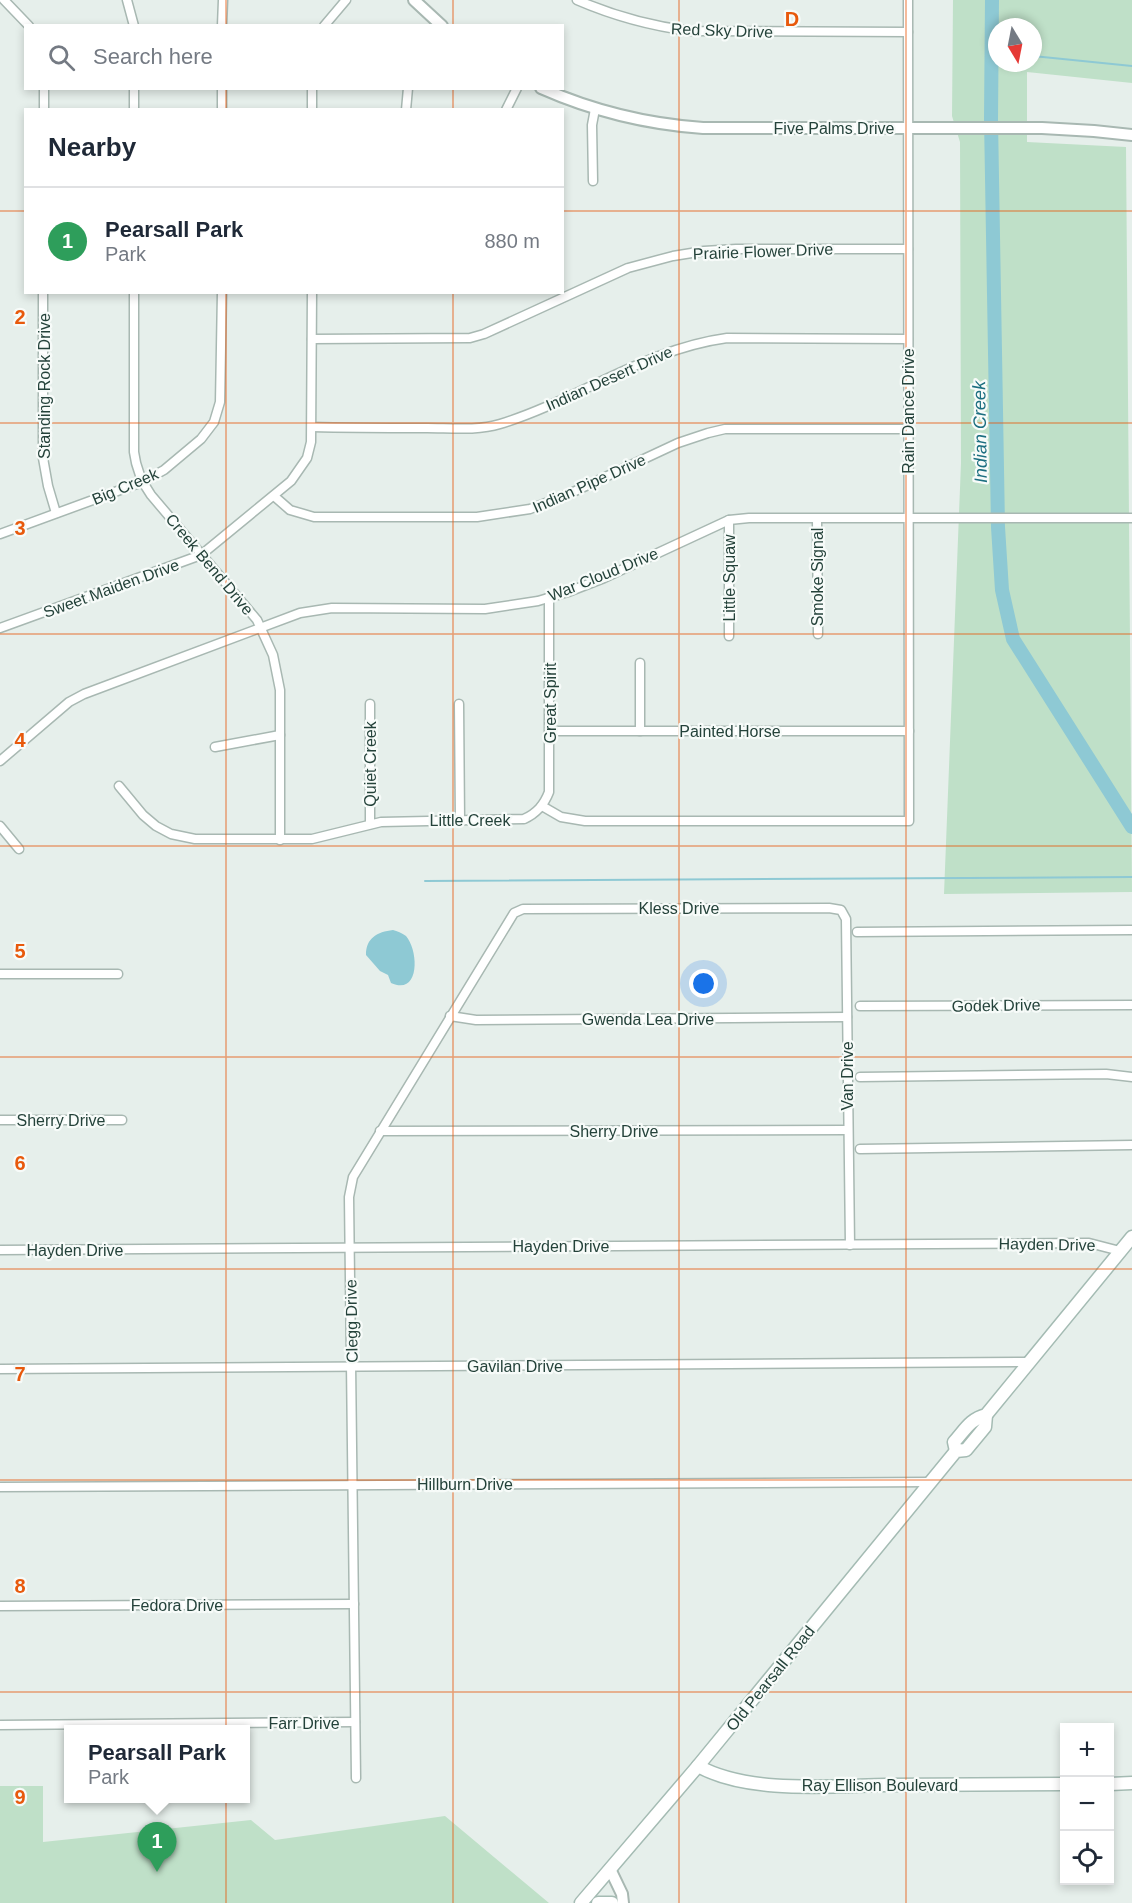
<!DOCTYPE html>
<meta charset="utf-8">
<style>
:root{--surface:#fff;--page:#f2f2f3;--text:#1f2937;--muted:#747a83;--line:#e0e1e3;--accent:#1a73e8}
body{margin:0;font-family:Helvetica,sans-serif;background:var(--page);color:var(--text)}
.controls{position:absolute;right:18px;bottom:18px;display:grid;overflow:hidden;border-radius:0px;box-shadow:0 3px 9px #0003}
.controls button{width:54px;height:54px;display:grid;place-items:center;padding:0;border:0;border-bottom:2px solid var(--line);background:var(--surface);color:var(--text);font:30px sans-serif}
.compass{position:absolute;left:988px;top:18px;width:54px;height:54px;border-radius:50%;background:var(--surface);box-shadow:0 3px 9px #0003;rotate:170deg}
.you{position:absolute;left:704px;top:984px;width:21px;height:21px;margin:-15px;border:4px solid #fff;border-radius:50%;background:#1a73e8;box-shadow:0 0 0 9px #1a73e833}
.badge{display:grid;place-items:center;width:39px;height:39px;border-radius:50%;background:var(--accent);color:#fff;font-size:20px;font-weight:700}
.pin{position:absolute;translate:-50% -50px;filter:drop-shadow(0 2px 3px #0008)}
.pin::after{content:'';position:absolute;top:32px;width:21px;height:18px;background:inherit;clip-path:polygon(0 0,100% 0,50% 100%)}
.popup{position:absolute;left:64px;top:1725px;width:186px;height:78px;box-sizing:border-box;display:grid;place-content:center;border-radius:0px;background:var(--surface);filter:drop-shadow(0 2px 4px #0005);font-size:20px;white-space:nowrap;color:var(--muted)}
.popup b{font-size:22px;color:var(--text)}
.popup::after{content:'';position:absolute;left:50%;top:100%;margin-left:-12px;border:12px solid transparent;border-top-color:var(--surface)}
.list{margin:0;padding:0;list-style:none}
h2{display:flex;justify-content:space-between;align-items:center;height:78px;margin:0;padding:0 24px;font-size:26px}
h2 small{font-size:20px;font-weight:400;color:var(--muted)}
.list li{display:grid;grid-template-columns:39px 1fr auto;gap:18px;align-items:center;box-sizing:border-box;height:108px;padding:0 24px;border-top:2px solid var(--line)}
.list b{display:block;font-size:22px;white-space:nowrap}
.list p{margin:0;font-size:20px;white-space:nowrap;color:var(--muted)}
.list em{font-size:20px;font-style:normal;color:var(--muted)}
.icon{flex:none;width:33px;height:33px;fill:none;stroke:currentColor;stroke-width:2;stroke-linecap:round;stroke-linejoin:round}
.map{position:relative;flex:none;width:1132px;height:1903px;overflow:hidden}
.search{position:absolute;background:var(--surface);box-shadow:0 3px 9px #0003;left:24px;top:24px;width:540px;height:66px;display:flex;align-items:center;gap:15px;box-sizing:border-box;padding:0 21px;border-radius:0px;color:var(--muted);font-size:22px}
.panel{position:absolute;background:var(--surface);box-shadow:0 3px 9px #0003;left:24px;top:108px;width:540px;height:186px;border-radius:0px}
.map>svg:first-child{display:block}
</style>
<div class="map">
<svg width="1132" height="1903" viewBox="0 0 1132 1903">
<rect width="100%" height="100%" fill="#e6efeb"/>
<g fill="#bfe0c8" fill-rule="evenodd">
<path d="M953,0H1132V83L1027,72V142L1126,147L1132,892L944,894L961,463L960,142L952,116ZM997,27H1033V63H997Z"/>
<path d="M0,1786H43V1842L251,1820L275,1840L445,1816L549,1903H0Z"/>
</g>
<path fill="#8ec9d4" d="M393,930C397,931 402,933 406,936C419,951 420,996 391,983L388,975L380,971L366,955C366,938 377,932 393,930Z"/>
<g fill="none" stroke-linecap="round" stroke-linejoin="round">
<g stroke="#8ec9d4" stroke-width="2">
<path d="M992,53H997"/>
<path d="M1033,56L1132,66"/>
<path d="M425,881L1132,877"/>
</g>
<path stroke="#8ec9d4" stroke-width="14" d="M992,0L991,119L998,527L1002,590L1013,639L1132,827"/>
<defs>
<g id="minor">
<path d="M4,0L29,26"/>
<path d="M127,0L134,26"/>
<path d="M577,0C614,16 651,26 690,31L908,32"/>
<path d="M222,26L223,0"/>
<path d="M324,26L346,0"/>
<path d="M134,88V110"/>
<path d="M44,110V88"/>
<path d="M222,110V88"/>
<path d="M312,110V88"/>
<path d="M406,110L408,88"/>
<path d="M506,110L517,88"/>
<path d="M593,181L592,125L595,109"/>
<path d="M43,292V458L48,486L56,513"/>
<path d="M134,292V452C136,468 141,481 151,495L257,620L273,655L280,690V840"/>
<path d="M312,339L470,338L484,334L628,268L673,256L704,251L736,249H908"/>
<path d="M312,427C350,428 388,428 427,428C450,428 477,431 500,424C578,400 645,349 727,338L908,339"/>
<path d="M274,496L290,510L314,517H477L530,509L571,493L678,443L708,433L725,429H907"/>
<path d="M817,519L818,634"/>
<path d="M0,534L142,482L164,470L201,439L214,422L220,402L222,292"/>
<path d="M0,628L201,555L291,481L307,458L311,442L312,292"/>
<path d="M729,636V520"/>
<path d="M370,704V824"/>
<path d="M459,704L460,821"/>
<path d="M550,731H909"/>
<path d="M640,731V663"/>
<path d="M215,747L280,735"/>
<path d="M0,761L69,702L84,694L300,613L332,608L485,609L538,601L568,592L604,578L729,520L749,518H1132"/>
<path d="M119,786L143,815L156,826L171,834L195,839H312L381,822L524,819C537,813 544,805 549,792V597"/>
<path d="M542,806L561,817L585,821H909L908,0"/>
<path d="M0,826L19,849"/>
<path d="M857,932L1132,930"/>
<path d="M0,974H118"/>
<path d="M860,1006L1132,1005"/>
<path d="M450,1016L476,1020L847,1017"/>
<path d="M860,1077L1106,1074L1132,1077"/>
<path d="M0,1120H122"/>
<path d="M380,1131L847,1130"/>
<path d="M860,1149L1132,1145"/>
<path d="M0,1250L1089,1243L1120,1251"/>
<path d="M0,1369L1029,1362"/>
<path d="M0,1487L931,1482"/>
<path d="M0,1606L354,1604"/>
<path d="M0,1725L355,1722"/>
<path d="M356,1778L349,1197L353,1177L514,913L523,909L829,908L841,910L846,919L850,1245"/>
</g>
<g id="tertiary">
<path d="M414,0L442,26"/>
<path d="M541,88C593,111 645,124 703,128H1042L1094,131L1132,135"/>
<path d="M610,1869L622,1894L623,1903"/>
</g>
<g id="secondary">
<path d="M956,1451L954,1442C965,1430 970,1419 986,1415L1132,1237"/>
<path d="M698,1766C748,1794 830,1786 886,1785C946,1785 1005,1784 1064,1784"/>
<path d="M1110,1784L1132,1783"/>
<path d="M581,1903L698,1766L956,1451L966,1450L985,1427L986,1415"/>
<path d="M598,1903H612"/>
</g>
</defs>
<use href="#minor" stroke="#a8b8b2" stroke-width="11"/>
<use href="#tertiary" stroke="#a8b8b2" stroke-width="14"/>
<use href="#secondary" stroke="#a4bbb3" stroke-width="15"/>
<use href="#minor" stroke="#fff" stroke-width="8"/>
<use href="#tertiary" stroke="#fff" stroke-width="10"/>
<use href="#secondary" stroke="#fff" stroke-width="12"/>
</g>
<path fill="none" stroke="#e8590c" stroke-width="1.5" stroke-opacity="0.55" d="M226,0V26M453,0V26M679,0V1903M906,0V1903M226,88V110M453,88V110M0,211H26M562,211H1132M226,292V1903M453,292V1903M0,423H1132M0,634H1132M0,846H1132M0,1057H1132M0,1269H1132M0,1480H1132M0,1692H1132"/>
<g text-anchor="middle" stroke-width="4.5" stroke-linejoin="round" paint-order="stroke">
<g font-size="16" fill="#24423a" stroke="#f7fbf9">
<text transform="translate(722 30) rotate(2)" y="6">Red Sky Drive</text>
<text x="834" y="134">Five Palms Drive</text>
<text transform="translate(763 251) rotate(-2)" y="6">Prairie Flower Drive</text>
<text transform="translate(609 378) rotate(-24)" y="6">Indian Desert Drive</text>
<text transform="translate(44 386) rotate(-90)" y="6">Standing Rock Drive</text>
<text transform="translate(908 411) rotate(-90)" y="6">Rain Dance Drive</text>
<text transform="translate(589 483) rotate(-24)" y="6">Indian Pipe Drive</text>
<text transform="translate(125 486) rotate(-23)" y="6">Big Creek</text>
<text transform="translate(210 564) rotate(50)" y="6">Creek Bend Drive</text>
<text transform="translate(603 574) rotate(-22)" y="6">War Cloud Drive</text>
<text transform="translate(817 577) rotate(-90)" y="6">Smoke Signal</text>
<text transform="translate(729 578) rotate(-90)" y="6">Little Squaw</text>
<text transform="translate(111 588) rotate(-20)" y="6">Sweet Maiden Drive</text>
<text transform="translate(550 703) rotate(-90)" y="6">Great Spirit</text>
<text x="730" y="737">Painted Horse</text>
<text transform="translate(370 764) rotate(-90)" y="6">Quiet Creek</text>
<text x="470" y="826">Little Creek</text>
<text x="679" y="914">Kless Drive</text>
<text transform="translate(996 1005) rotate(-1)" y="6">Godek Drive</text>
<text x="648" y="1025">Gwenda Lea Drive</text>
<text transform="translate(847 1076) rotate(-90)" y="6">Van Drive</text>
<text x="61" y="1126">Sherry Drive</text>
<text x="614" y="1137">Sherry Drive</text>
<text transform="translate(1047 1244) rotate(1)" y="6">Hayden Drive</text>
<text x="561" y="1252">Hayden Drive</text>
<text x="75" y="1256">Hayden Drive</text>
<text transform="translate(351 1321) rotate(-91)" y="6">Clegg Drive</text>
<text x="515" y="1372">Gavilan Drive</text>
<text x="465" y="1490">Hillburn Drive</text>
<text x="177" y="1611">Fedora Drive</text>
<text transform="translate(770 1678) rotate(-51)" y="6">Old Pearsall Road</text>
<text x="304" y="1729">Farr Drive</text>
<text x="880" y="1791">Ray Ellison Boulevard</text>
</g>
<g font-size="18" font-style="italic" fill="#1c6f80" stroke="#f7fbf9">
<text transform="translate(980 432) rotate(-91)" y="6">Indian Creek</text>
</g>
</g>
<g font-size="20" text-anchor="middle" font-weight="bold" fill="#e8590c" stroke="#f7fbf9" stroke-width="4.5" stroke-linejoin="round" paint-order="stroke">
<text x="792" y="26">D</text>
<text x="20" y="324">2</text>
<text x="20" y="535">3</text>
<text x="20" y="747">4</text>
<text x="20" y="958">5</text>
<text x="20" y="1170">6</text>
<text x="20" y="1381">7</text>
<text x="20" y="1593">8</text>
<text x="20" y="1804">9</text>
</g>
</svg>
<div class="controls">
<button>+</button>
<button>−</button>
<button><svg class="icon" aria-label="locate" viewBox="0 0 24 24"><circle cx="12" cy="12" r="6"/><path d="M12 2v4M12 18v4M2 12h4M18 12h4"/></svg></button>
</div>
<svg class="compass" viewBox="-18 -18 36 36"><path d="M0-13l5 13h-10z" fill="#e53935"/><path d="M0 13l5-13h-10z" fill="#747a83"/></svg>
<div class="you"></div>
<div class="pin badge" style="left:157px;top:1872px;background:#2e9e5b">1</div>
<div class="popup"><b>Pearsall Park</b>Park</div>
<div class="search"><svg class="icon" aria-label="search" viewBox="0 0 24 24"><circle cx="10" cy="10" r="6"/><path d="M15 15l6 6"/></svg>Search here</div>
<section class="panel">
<h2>Nearby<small></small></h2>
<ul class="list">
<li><span class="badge" style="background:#2e9e5b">1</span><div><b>Pearsall Park</b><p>Park</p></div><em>880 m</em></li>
</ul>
</section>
</div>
